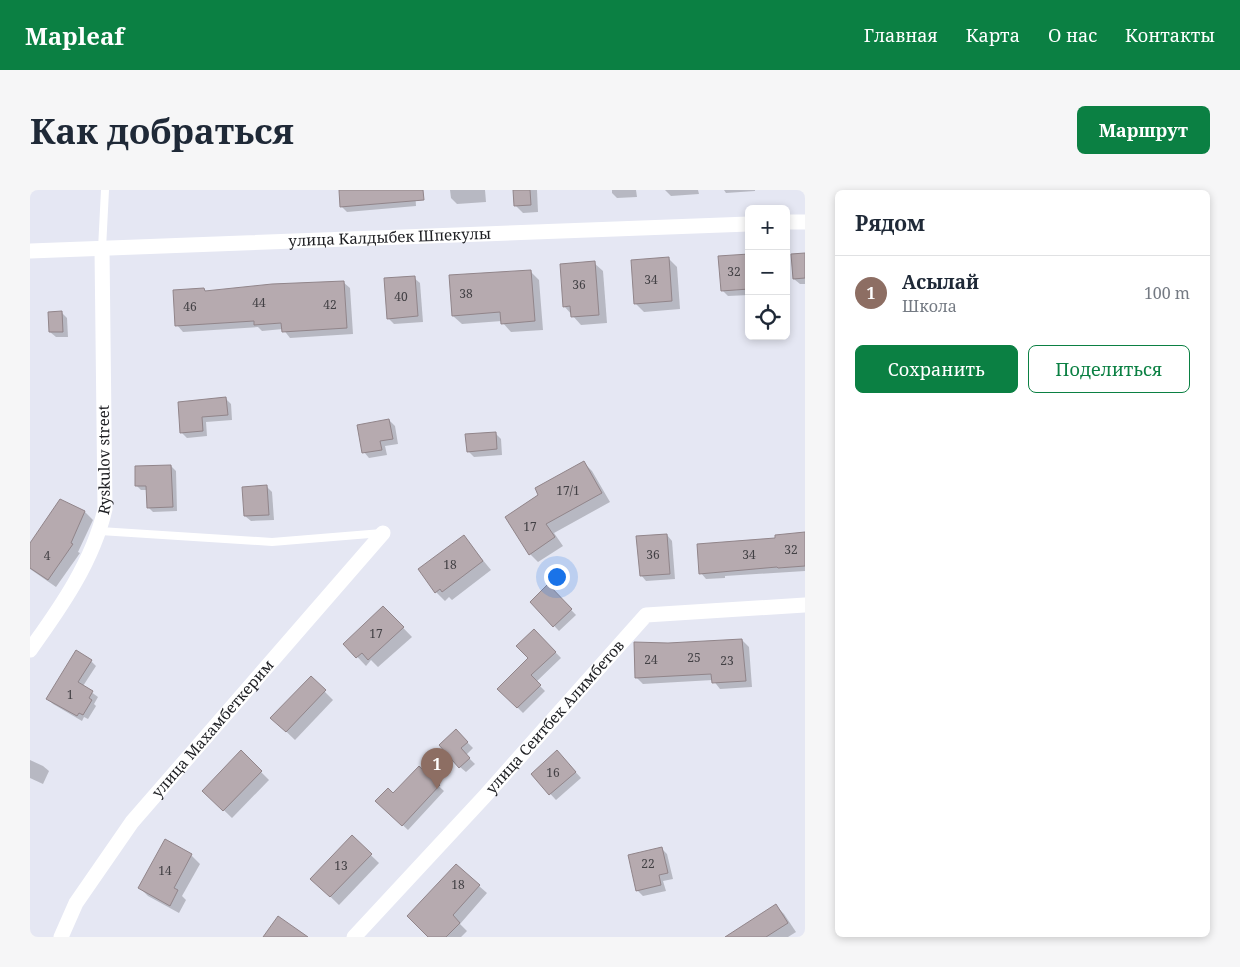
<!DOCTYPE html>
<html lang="ru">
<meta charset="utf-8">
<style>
:root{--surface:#fff;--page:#f6f6f7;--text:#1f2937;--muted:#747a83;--line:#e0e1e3;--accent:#0b8043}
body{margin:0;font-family:"Noto Serif",serif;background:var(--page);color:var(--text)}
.controls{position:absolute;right:15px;top:15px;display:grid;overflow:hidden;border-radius:8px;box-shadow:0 2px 8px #0003}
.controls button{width:45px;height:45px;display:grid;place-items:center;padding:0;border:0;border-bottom:1px solid var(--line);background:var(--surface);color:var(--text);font:25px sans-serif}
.you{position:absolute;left:526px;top:386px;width:18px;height:18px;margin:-12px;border:4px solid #fff;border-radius:50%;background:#1a73e8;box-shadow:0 0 0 8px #1a73e833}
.badge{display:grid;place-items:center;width:32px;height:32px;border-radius:50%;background:var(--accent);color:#fff;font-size:16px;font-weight:700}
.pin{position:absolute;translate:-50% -41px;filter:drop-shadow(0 1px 2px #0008)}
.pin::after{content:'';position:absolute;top:26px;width:18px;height:15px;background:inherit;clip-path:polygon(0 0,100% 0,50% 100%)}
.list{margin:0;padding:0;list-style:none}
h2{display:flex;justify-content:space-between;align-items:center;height:65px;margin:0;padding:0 20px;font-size:21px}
h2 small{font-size:16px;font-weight:400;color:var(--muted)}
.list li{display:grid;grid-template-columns:32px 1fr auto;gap:15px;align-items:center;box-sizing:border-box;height:75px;padding:0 20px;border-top:1px solid var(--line)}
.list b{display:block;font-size:19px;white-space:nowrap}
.list p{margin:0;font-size:16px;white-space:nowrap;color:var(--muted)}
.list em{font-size:16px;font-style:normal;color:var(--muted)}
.actions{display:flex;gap:10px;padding:15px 20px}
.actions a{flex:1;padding:11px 0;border:1px solid var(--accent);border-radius:8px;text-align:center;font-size:18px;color:var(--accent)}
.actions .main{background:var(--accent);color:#fff}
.icon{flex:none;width:28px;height:28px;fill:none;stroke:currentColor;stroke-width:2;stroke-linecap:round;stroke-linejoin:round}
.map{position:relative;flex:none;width:775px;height:747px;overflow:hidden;border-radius:8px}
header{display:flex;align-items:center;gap:30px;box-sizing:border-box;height:70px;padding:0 25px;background:var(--accent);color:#fff}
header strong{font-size:24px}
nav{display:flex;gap:28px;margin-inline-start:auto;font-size:18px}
.intro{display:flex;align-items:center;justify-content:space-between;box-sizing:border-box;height:120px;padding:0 30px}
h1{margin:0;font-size:35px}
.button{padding:12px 22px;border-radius:8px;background:var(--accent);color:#fff;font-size:18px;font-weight:700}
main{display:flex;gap:30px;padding:0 30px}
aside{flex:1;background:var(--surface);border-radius:8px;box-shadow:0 2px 8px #0003}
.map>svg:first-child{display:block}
</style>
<header>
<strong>Mapleaf</strong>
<nav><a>Главная</a><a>Карта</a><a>О нас</a><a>Контакты</a></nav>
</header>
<div class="intro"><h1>Как добраться</h1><a class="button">Маршрут</a></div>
<main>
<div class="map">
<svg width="775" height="747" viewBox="0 0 775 747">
<rect width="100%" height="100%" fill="#e5e7f3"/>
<g fill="#0003">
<path d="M310,0H385L386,16L317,22L311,16Z"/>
<path d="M420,0H455L456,12L427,14L421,8Z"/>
<path d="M484,0H507L508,22L493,23L485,15Z"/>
<path d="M582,0H606L607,7L587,8L582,3Z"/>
<path d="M635,0H668L669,4L641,6Z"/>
<path d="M694,0H725V1L696,3Z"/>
<path d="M775,64V94H770L764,89Z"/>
<path d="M719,65V105L698,106L693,101Z"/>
<path d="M638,68L647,77L650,119L614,122L605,113Z"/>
<path d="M564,73L573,81L577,133L551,135L534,116Z"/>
<path d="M500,81L509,90L513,140L481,142L473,133L472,131L432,134L423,126Z"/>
<path d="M384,88L390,93L393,132L364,134L358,128Z"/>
<path d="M313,92L320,98L323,144L260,148L253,139L232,141L228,137L153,142L147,135L174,99L176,102Z"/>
<path d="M31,122L37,128L38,147H26L20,142Z"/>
<path d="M196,209L201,214L202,230L176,232L177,246L157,248L152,243Z"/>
<path d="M359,230L365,236L368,254L355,256L357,265L339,268L334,262Z"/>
<path d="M465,243L471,249L472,265L444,267L438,261Z"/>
<path d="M554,273L562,281L580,312L524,343L533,356L508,372L500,364L476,327Z"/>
<path d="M141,276L146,281L147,321L123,322L118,317L117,300H111L106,295Z"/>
<path d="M236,296L242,302L244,330L221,331L215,326Z"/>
<path d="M30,311L55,322L63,330L48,362L50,363L26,397L0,379V355Z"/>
<path d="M775,344V381L695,386V388L676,389L671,383L746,350Z"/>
<path d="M637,345L642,351L645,389L616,391L611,385Z"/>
<path d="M433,346L461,380L422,410L419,407L415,411L406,402Z"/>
<path d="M518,396L546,425L529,441L502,412Z"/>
<path d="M353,417L382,447L348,477L341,470L336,476L315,454Z"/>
<path d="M504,440L531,468L506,492L515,501L493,523L469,499L500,468Z"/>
<path d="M712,450L719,457L722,497L690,499L683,490L613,494L606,487L638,454Z"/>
<path d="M61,471L66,476L53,496L68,507L64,514L66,516L58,529L54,527L52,531L23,514L18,509Z"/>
<path d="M281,488L303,510L265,550L242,528Z"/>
<path d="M426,541L443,558L436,565L445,574L436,582L430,577Z"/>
<path d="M211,562L239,590L202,628L174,601Z"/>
<path d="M533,568L551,588L526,610L502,584Z"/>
<path d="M0,570L13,576L19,581L13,594L0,588Z"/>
<path d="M389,578L414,601L378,640L347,611L364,605Z"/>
<path d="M322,647L349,673L309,715L282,689Z"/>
<path d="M632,659L637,664L643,689L633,691L636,701L613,706L607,700Z"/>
<path d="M161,665L170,674L152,706L156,710L149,723L118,706L110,698Z"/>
<path d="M449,696L457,703L430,734L437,741L431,747H400Z"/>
<path d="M746,716L754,724L766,742L758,747H700Z"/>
</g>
<g fill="#b6aaaf" stroke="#91858a">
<path d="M309,0H393L394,10L310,17Z"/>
<path d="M483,0H500L501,15L484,16Z"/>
<path d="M775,63V88L763,89L761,64Z"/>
<path d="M719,64V99L691,101L688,66Z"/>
<path d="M639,67L642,111L604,114L601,70Z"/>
<path d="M565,71L569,125L541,127L540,116L533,117L530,74Z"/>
<path d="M501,80L505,131L471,134L470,122L422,126L419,85Z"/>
<path d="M385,86L388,126L357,129L354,88Z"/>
<path d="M314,91L317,138L252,142L251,133L224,135V131L145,136L143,100L174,98L175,101L242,94Z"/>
<path d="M32,121L33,142H19L18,122Z"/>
<path d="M196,207L198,225L172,227L173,241L150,243L148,212Z"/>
<path d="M359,229L363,249L350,251L352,260L332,263L327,235Z"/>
<path d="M466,242L467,259L437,262L435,244Z"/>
<path d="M554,271L572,303L516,334L525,347L499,365L475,327L508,305L505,298Z"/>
<path d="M141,275L143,317L117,318L116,296H105V276Z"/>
<path d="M237,295L239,325L214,326L212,297Z"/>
<path d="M30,309L55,321L41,353L43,354L18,390L0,378V353Z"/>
<path d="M775,342V376L748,378L747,377L669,384L667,354L745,348V345Z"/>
<path d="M637,344L640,384L610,386L606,346Z"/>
<path d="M434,345L453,371L412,402L410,399L405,403L388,379Z"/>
<path d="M518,394L542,419L523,437L500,412Z"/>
<path d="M353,416L374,437L338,470L332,463L326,468L313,454Z"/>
<path d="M504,439L526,462L501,485L511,495L487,518L467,499L498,468L486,456Z"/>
<path d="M712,449L716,491L682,493L681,484L605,488L604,452L638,453Z"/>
<path d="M46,460L62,470L48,492L63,501L59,508L62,510L53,525L49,523L47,526L16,509Z"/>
<path d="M281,486L296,500L256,542L240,528Z"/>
<path d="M426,539L438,552L431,558L440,568L429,578L409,555Z"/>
<path d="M211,560L232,581L193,621L172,601Z"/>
<path d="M527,560L546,582L519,605L501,584Z"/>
<path d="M389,576L410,595L372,636L345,611L358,598L363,603Z"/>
<path d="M322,645L342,664L300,707L280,689Z"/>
<path d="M135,649L162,664L144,698L148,700L140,716L108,698Z"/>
<path d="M632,657L638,683L629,685L631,695L606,701L598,665Z"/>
<path d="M426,674L450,695L423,725L430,733L416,747H398L377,726Z"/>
<path d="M746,714L758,733L736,747H695Z"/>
<path d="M248,726L278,747H233Z"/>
</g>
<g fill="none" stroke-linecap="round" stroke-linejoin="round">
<g stroke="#fff" stroke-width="8">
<path d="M72,59L75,0"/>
<path d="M70,341L242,352L352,343"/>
</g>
<g stroke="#fff" stroke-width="15">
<path d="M756,32H775"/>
<path id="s1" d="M0,61L719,34"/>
<path id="s2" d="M0,460C31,417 63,371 75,319L72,59"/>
<path id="s3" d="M31,747L46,713L102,632L353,343"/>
<path id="s4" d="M324,747L455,606L616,425L775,415"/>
</g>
</g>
<g text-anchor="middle" stroke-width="4" stroke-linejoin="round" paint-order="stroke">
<g font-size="12" fill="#434145">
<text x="704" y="86">32</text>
<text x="621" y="94">34</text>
<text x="549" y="99">36</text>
<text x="436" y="108">38</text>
<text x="371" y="111">40</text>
<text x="229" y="117">44</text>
<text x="300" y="119">42</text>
<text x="160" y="121">46</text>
<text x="538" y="305">17/1</text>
<text x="500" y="341">17</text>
<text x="761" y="364">32</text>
<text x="623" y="369">36</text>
<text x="719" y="369">34</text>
<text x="17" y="370">4</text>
<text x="420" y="379">18</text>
<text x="346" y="448">17</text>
<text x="664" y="472">25</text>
<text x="621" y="474">24</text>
<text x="697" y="475">23</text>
<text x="40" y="509">1</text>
<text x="523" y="587">16</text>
<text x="618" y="678">22</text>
<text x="311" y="680">13</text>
<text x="135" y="685">14</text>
<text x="428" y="699">18</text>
</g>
<g font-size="15" fill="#1d1e22" stroke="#f3f5fe">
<text dy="5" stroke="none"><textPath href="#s1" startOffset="360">улица Калдыбек Шпекулы</textPath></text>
<text dy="5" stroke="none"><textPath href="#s2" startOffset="210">Ryskulov street</textPath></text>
<text dy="5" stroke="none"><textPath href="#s4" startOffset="298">улица Сеитбек Алимбетов</textPath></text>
<text dy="5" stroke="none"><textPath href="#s3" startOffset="259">улица Махамбеткерим</textPath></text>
</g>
</g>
</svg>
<div class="controls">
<button>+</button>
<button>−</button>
<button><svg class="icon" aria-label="locate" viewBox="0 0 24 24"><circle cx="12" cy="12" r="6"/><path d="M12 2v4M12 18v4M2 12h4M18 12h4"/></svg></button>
</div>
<div class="you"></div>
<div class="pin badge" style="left:407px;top:599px;background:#8d6e63">1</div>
</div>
<aside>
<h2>Рядом<small></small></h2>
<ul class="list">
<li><span class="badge" style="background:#8d6e63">1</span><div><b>Асылай</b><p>Школа</p></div><em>100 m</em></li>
</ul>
<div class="actions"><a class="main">Сохранить</a><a>Поделиться</a></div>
</aside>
</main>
